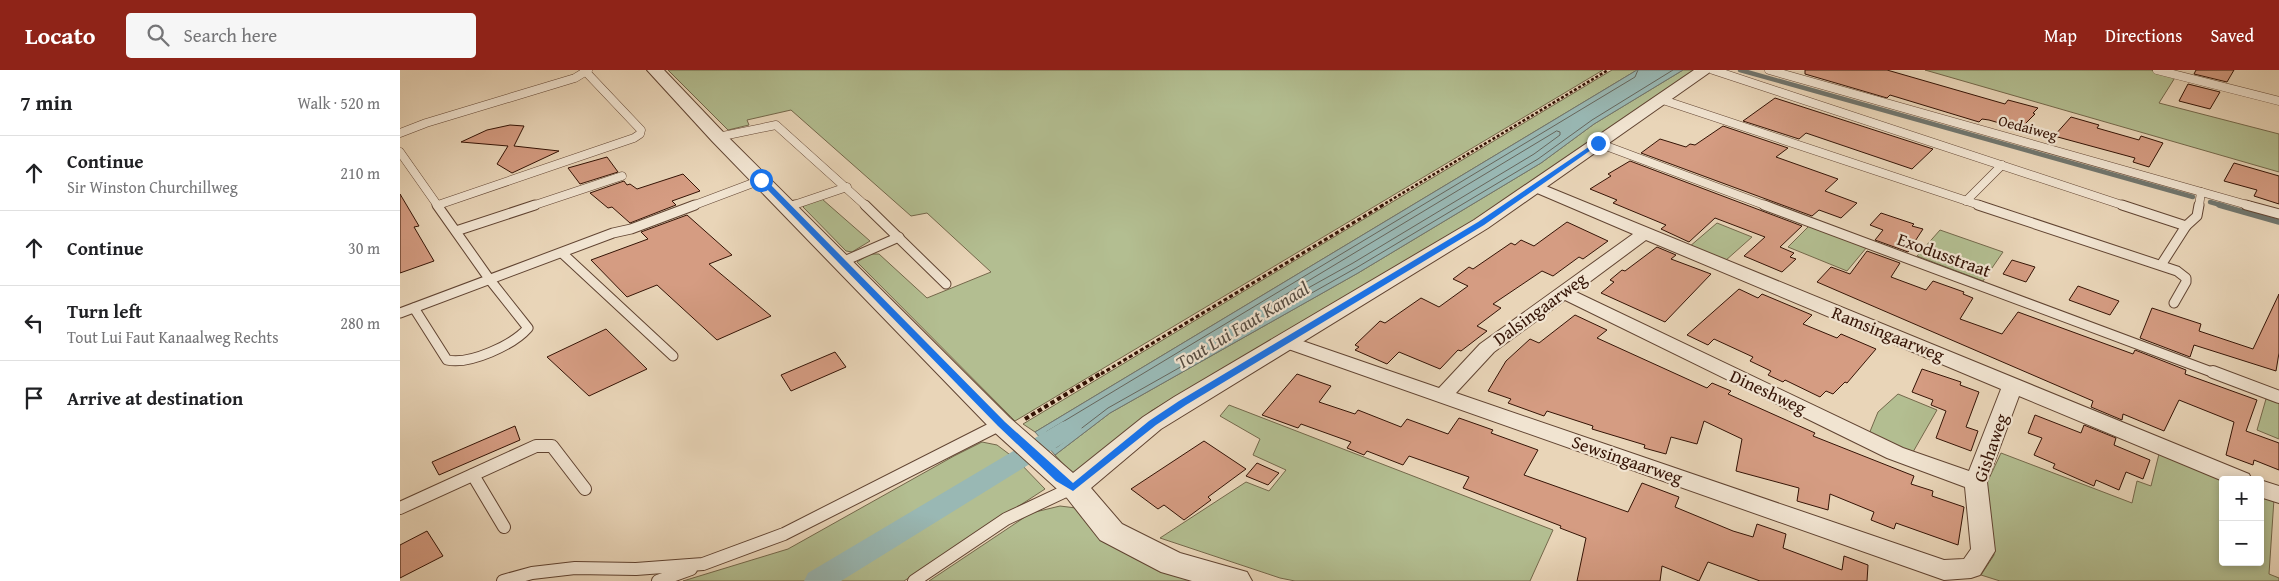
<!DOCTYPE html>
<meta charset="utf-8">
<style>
:root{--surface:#fff;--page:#f6f6f6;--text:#202124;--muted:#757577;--line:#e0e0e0;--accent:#8f2418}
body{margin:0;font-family:"Gentium Book Plus",serif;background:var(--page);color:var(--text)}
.controls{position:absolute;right:15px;bottom:15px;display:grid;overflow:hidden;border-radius:5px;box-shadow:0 2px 8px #0003}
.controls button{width:45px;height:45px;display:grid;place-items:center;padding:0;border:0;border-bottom:1px solid var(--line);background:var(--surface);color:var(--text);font:25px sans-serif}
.stop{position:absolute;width:15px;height:15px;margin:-11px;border:4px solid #1a73e8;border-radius:50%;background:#fff}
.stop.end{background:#1a73e8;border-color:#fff;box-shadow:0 1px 5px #0008}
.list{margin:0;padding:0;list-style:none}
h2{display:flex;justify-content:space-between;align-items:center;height:65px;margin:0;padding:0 20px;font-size:21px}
h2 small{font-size:16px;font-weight:400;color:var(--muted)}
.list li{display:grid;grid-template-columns:32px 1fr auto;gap:15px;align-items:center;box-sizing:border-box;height:75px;padding:0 20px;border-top:1px solid var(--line)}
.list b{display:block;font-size:19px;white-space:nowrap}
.list p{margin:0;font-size:16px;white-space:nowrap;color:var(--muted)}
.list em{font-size:16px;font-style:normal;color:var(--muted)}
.icon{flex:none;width:28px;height:28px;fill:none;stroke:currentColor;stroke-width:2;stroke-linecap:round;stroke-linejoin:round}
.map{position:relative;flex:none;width:1879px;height:511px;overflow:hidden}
header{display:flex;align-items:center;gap:30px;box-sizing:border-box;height:70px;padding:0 25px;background:var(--accent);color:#fff}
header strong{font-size:24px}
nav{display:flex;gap:28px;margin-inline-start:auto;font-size:18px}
.search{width:350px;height:45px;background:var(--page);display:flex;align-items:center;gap:12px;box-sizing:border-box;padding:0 18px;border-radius:5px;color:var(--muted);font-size:19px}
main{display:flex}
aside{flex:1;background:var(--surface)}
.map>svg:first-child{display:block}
</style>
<header>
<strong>Locato</strong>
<div class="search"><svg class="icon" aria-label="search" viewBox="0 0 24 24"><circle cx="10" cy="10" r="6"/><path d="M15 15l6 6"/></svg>Search here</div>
<nav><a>Map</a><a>Directions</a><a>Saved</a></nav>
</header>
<main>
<aside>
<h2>7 min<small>Walk · 520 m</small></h2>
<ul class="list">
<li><svg class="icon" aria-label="ahead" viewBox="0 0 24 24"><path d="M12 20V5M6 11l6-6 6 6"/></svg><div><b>Continue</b><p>Sir Winston Churchillweg</p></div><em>210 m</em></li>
<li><svg class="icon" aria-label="ahead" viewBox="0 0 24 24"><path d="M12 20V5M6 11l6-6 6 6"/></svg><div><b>Continue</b></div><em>30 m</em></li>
<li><svg class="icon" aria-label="left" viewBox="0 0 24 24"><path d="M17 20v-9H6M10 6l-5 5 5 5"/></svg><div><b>Turn left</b><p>Tout Lui Faut Kanaalweg Rechts</p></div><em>280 m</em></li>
<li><svg class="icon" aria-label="arrive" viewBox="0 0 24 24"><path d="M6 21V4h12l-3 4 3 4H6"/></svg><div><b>Arrive at destination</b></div></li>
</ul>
</aside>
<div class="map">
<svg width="1879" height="511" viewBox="0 0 1879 511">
<rect width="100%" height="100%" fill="#e9d5b8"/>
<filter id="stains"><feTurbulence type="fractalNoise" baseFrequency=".004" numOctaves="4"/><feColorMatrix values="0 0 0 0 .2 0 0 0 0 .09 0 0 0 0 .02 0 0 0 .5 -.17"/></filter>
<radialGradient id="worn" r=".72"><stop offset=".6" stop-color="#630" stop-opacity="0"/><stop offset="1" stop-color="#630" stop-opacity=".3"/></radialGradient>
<g fill="#b3be91" stroke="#74684b">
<path d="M268,0H1203L615,351L457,192L470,184H479L527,228L591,202L527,143L511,146L391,40L347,50L349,55L328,60Z"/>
<path d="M1212,0H1237L635,362L623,354Z"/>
<path d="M1283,0H1295L1085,144L751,341L673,405L655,385L710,343L958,203L1141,93L1194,54Z"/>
<path d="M1525,0H1751L1776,6L1759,33L1879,64V102Z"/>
<path d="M422,129L470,171L452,182L446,181L403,137L407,133Z"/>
<path d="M1317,153L1352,167L1325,191L1289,177Z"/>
<path d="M1410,155L1467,177L1447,201L1388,177Z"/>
<path d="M1540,160L1603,182L1583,211L1517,186Z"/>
<path d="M1498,324L1537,340L1513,382L1469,364L1478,342Z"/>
<path d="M1866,329L1879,333V369L1857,360Z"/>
<path d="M829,335L1153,460L1130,511H895L880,508L760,468L846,412L869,421L886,400L853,385L860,369L820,346Z"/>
<path d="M582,372L597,375L617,390L645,419L504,511H283L388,479L554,386Z"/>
<path d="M1601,383L1732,433L1737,411L1751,416L1759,384L1823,410V492H1860V423L1874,429L1869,504L1879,508V511H1600L1581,505L1594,485L1586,415Z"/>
<path d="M660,436L676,438C705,480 747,497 794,511H529L631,443Z"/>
</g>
<path fill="#99b8b4" stroke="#71766e" d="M1237,0H1283L1194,54L1141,93L958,203L710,343L655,385L635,362Z"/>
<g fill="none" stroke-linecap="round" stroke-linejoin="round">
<g stroke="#66665c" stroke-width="1">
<path d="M1238,0L1235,7L646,362L645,365L654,377H657L708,338L956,198L1138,89L1192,50L1273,0"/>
<path d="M1157,61L1160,62V65L1134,84L953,193L874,237L871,236L872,233Z"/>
</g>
<g stroke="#71766e" stroke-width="4.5">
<path d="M1340,0L1793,127"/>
<path d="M1810,132L1824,136"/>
</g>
<path stroke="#71766e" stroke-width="5.5" d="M1819,135L1879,152"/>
<path fill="#99b8b4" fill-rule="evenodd" d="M670,350L678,352L682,358L678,364L441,511H404L408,503L662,352Z"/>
</g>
<g fill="#d59c82" stroke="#341305">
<path d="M1405,0H1487L1605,34L1608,30L1638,38L1633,43L1635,44L1620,59L1589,50L1582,49L1579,52L1490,25L1487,28L1405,4Z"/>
<path d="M1796,0H1834L1827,12L1794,4Z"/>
<path d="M1788,14L1820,22L1810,39L1779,31Z"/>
<path d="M1375,28L1533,79L1512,99L1406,63L1399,69L1343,51Z"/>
<path d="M1671,47L1699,55L1697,58L1739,70L1741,66L1763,73L1749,97L1733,92L1735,88L1654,66Z"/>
<path d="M110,55L124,56L114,76L159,81L112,103L97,94L108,76L61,72L87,60Z"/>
<path d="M1323,56L1388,78L1376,87L1438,109L1425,121L1457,133L1441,148L1419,140L1412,146L1241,83L1260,69L1286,77L1290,74L1295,75Z"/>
<path d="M207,87L218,102L180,114L168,98Z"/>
<path d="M1230,91L1402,156L1380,177L1394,183L1390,187L1396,189L1382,202L1344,186L1365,167L1315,148L1289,172L1261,159L1266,155L1213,133L1217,130L1190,119L1211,106L1208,104Z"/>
<path d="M1834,93L1879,106V134L1854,126L1857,120L1824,111Z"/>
<path d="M283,104L300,121L272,131L276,135L230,153L212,137L208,138L190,123L224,111L227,115L230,114L237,119Z"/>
<path d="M0,124L19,156L14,157L34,191L0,203Z"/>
<path d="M1481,143L1514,154L1512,156L1523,159L1508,182L1475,170L1483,160L1470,155Z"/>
<path d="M287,145L332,185L309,194L371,246L317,270L257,215L227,227L191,190L248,169L241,162Z"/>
<path d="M1167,152L1208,171L1183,189L1179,187L1153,206L1142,201L1093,234L1101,238L1077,256L1087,261L1061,281L1058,280L1040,299L999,282L987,294L955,280L959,277L955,275L980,251L985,253L1021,228L1039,237L1068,216L1053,209L1069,197L1073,199L1111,173L1115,175L1121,170L1134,176Z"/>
<path d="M1257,177L1276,185L1271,189L1311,204L1265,252L1201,223L1214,212L1210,210L1222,200L1225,201Z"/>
<path d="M1467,181L1500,193L1491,207L1526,220L1533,211L1564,222L1563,224L1573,228L1560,249L1602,264L1618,242L1733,284L1735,280L1786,300L1785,304L1857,330L1846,361L1879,373V400L1854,390L1853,395L1826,385L1834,352L1779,330L1764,361L1723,344L1722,350L1691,337L1693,331L1417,212L1431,197L1450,204Z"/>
<path d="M1612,190L1635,197L1626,212L1603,204Z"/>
<path d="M1678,216L1719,231L1710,245L1669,230Z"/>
<path d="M1339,219L1358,228L1362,224L1412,245L1403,254L1437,268L1441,264L1476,279L1447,313L1445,312L1433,324L1426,321L1420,327L1385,310L1383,312L1368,305L1371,301L1350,291L1353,287L1314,269L1308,275L1287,265Z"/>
<path d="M1879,224V283L1876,301L1794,275L1790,287L1740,268L1752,238L1801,254L1799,261L1853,279Z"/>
<path d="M1175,245L1207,260L1197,268L1307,318L1312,313L1331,321L1328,324L1415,363L1413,366L1514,406L1511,414L1533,421L1532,426L1564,437L1558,475L1496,453L1494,459L1471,450L1474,442L1430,424L1428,440L1397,431L1399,418L1336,401L1342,369L1304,351L1297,374L1271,367L1266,384L1244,378L1245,375L1192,359L1193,356L1147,341L1144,346L1108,333L1111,329L1088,321L1106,291L1130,269L1139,273Z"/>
<path d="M206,259L247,299L189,326L147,287Z"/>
<path d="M435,282L446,297L391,321L381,305Z"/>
<path d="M1522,299L1561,312L1560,315L1579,322L1566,357L1578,361L1571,381L1536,368L1546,341L1531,335L1533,330L1512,322Z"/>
<path d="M897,304L931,316L919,332L955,344L958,340L1001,357L1007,349L1048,364L1059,348L1093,360L1091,363L1138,380L1124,405L1228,442L1242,413L1279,427L1275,437L1333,461L1353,467L1357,454L1386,464L1383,478L1442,500L1444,486L1468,495L1467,511H1360L1308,492L1299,511L1262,496L1260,511H1177L1186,468L1160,458L1161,456L1063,418L1069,407L1009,386L1003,395L967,381L964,385L947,378L951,372L901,354L898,358L862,345Z"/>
<path d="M1635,345L1681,363L1684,355L1716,368L1714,375L1750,390L1743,409L1726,402L1719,420L1696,410L1694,416L1653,398L1655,394L1634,385L1642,368L1628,363Z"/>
<path d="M115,356L120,370L39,405L32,392Z"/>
<path d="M804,371L846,399L808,427L811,430L784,450L764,435L758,439L731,419Z"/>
<path d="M857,393L879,403L868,415L846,406Z"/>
<path d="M27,461L43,486L0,508V475Z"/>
</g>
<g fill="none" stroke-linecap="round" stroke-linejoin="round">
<defs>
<g id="service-far2">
<path d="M1313,0L1725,136"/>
<path d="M1369,0L1851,136"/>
<path d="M1757,0L1879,31"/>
<path d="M1260,29L1582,136"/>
<path d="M0,63L26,53L175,8L188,0"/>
<path d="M318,67L376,55L466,136"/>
<path d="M1198,73L1367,136"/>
<path d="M0,82L38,136"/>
<path d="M1566,131L1602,95"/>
<path d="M38,135L234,68L240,64L241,60L186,2"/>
<path d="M132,136L222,106"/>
<path d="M292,136L361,110"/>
<path d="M391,136L447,117"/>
<path d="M1799,136L1801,122"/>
</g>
<g id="service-far1">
<path d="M465,135L546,214"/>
<path d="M1364,135L1817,304"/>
<path d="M1578,135L1777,201L1786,208V212L1774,233"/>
<path d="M1722,135L1786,156"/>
<path d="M1846,135L1879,144"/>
<path d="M388,137L395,135"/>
<path d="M56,161L135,135"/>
<path d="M162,183L273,286"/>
<path d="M442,192L499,167"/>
<path d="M1761,195L1786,156L1797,146L1799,135"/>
<path d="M14,238L47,290C70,295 113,275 128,258L90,210L37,135"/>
<path d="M0,243L213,163L231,159L295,135"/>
</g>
<g id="service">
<path d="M1813,302L1879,327"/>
<path d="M73,405L104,457"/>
<path d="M0,438L136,376H152L185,419"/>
<path d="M103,511L132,503L175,498L236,499L303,494L384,464L601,354"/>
<path d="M258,511L291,499"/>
<path d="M514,511L606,449L672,418"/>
</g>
<g id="minor">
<path d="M1136,112L1849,404L1852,410H1823V411L1619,326L1587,412L1595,481L1580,505L1571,508L1544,510L877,275L874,271L877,267L884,265L891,267L1039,318L1080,274L1233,164L1130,120L1128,117L1130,114ZM1246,170L1601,319L1569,401L1503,378L1176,222ZM1165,230L1487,388L1565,417L1571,479L1564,489L1544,490L1056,323L1094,282Z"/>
<path d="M1860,410L1879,416V433L1860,427Z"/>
</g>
<path id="tertiary" d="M247,0H264L324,63L610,348L673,403L743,347L774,327L1074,150L1294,0H1313L1088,158L761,359L691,418L722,454L780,483L847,502L852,511H792L761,502L700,470L667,428L592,360L312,71Z"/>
</defs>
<use href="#service-far2" stroke="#614432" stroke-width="9"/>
<use href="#service-far1" stroke="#614432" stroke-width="11"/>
<use href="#service" stroke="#614432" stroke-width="14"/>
<use href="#minor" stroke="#614432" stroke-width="2"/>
<use href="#tertiary" stroke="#614432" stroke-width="2"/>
<path stroke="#341305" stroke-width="2.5" stroke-dasharray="3 2" stroke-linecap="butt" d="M981,136L1208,0"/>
<path stroke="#341305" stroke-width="3" stroke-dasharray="4 2.5" stroke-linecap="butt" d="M701,304L983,135"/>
<path stroke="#341305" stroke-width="4" stroke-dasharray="4.5 3" stroke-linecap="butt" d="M625,349L703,302"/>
<use href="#service-far2" stroke="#f1e4d1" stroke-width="8"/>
<use href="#service-far1" stroke="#f1e4d1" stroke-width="9"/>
<use href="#service" stroke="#f1e4d1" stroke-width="12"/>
<use href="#minor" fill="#f1e4d1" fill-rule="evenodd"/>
<use href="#tertiary" fill="#f1e4d1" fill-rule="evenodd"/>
</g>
<path fill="#1a73e8" d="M1196,72L1201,73L1084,155L786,335L756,355L673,421L656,411L598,356L358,110L364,108L605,352L673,413L749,351L779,331L1078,152Z"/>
<g text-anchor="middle" stroke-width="4.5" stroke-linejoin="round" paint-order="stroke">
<g font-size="15" fill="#341305" stroke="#f1e4d1">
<text transform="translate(1628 58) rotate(15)" y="5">Oedaiweg</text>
</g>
<g font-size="18" fill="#341305" stroke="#f1e4d1">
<text transform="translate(1544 185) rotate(20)" y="6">Exodusstraat</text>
<text transform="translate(1140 239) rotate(-36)" y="6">Dalsingaarweg</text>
<text transform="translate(1488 264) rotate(22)" y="6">Ramsingaarweg</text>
<text transform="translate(1368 322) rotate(25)" y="6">Dineshweg</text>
<text transform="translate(1591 378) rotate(-71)" y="6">Gishaweg</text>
<text transform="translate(1227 390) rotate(19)" y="6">Sewsingaarweg</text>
</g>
<g font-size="19" font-style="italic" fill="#574d42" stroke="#f1e4d1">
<text transform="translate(842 255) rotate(-31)" y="7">Tout Lui Faut Kanaal</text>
</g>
</g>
<rect width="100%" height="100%" filter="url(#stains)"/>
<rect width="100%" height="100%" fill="url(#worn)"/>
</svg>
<div class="controls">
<button>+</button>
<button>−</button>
</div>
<div class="stop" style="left:361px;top:110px"></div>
<div class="stop end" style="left:1198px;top:73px"></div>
</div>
</main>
